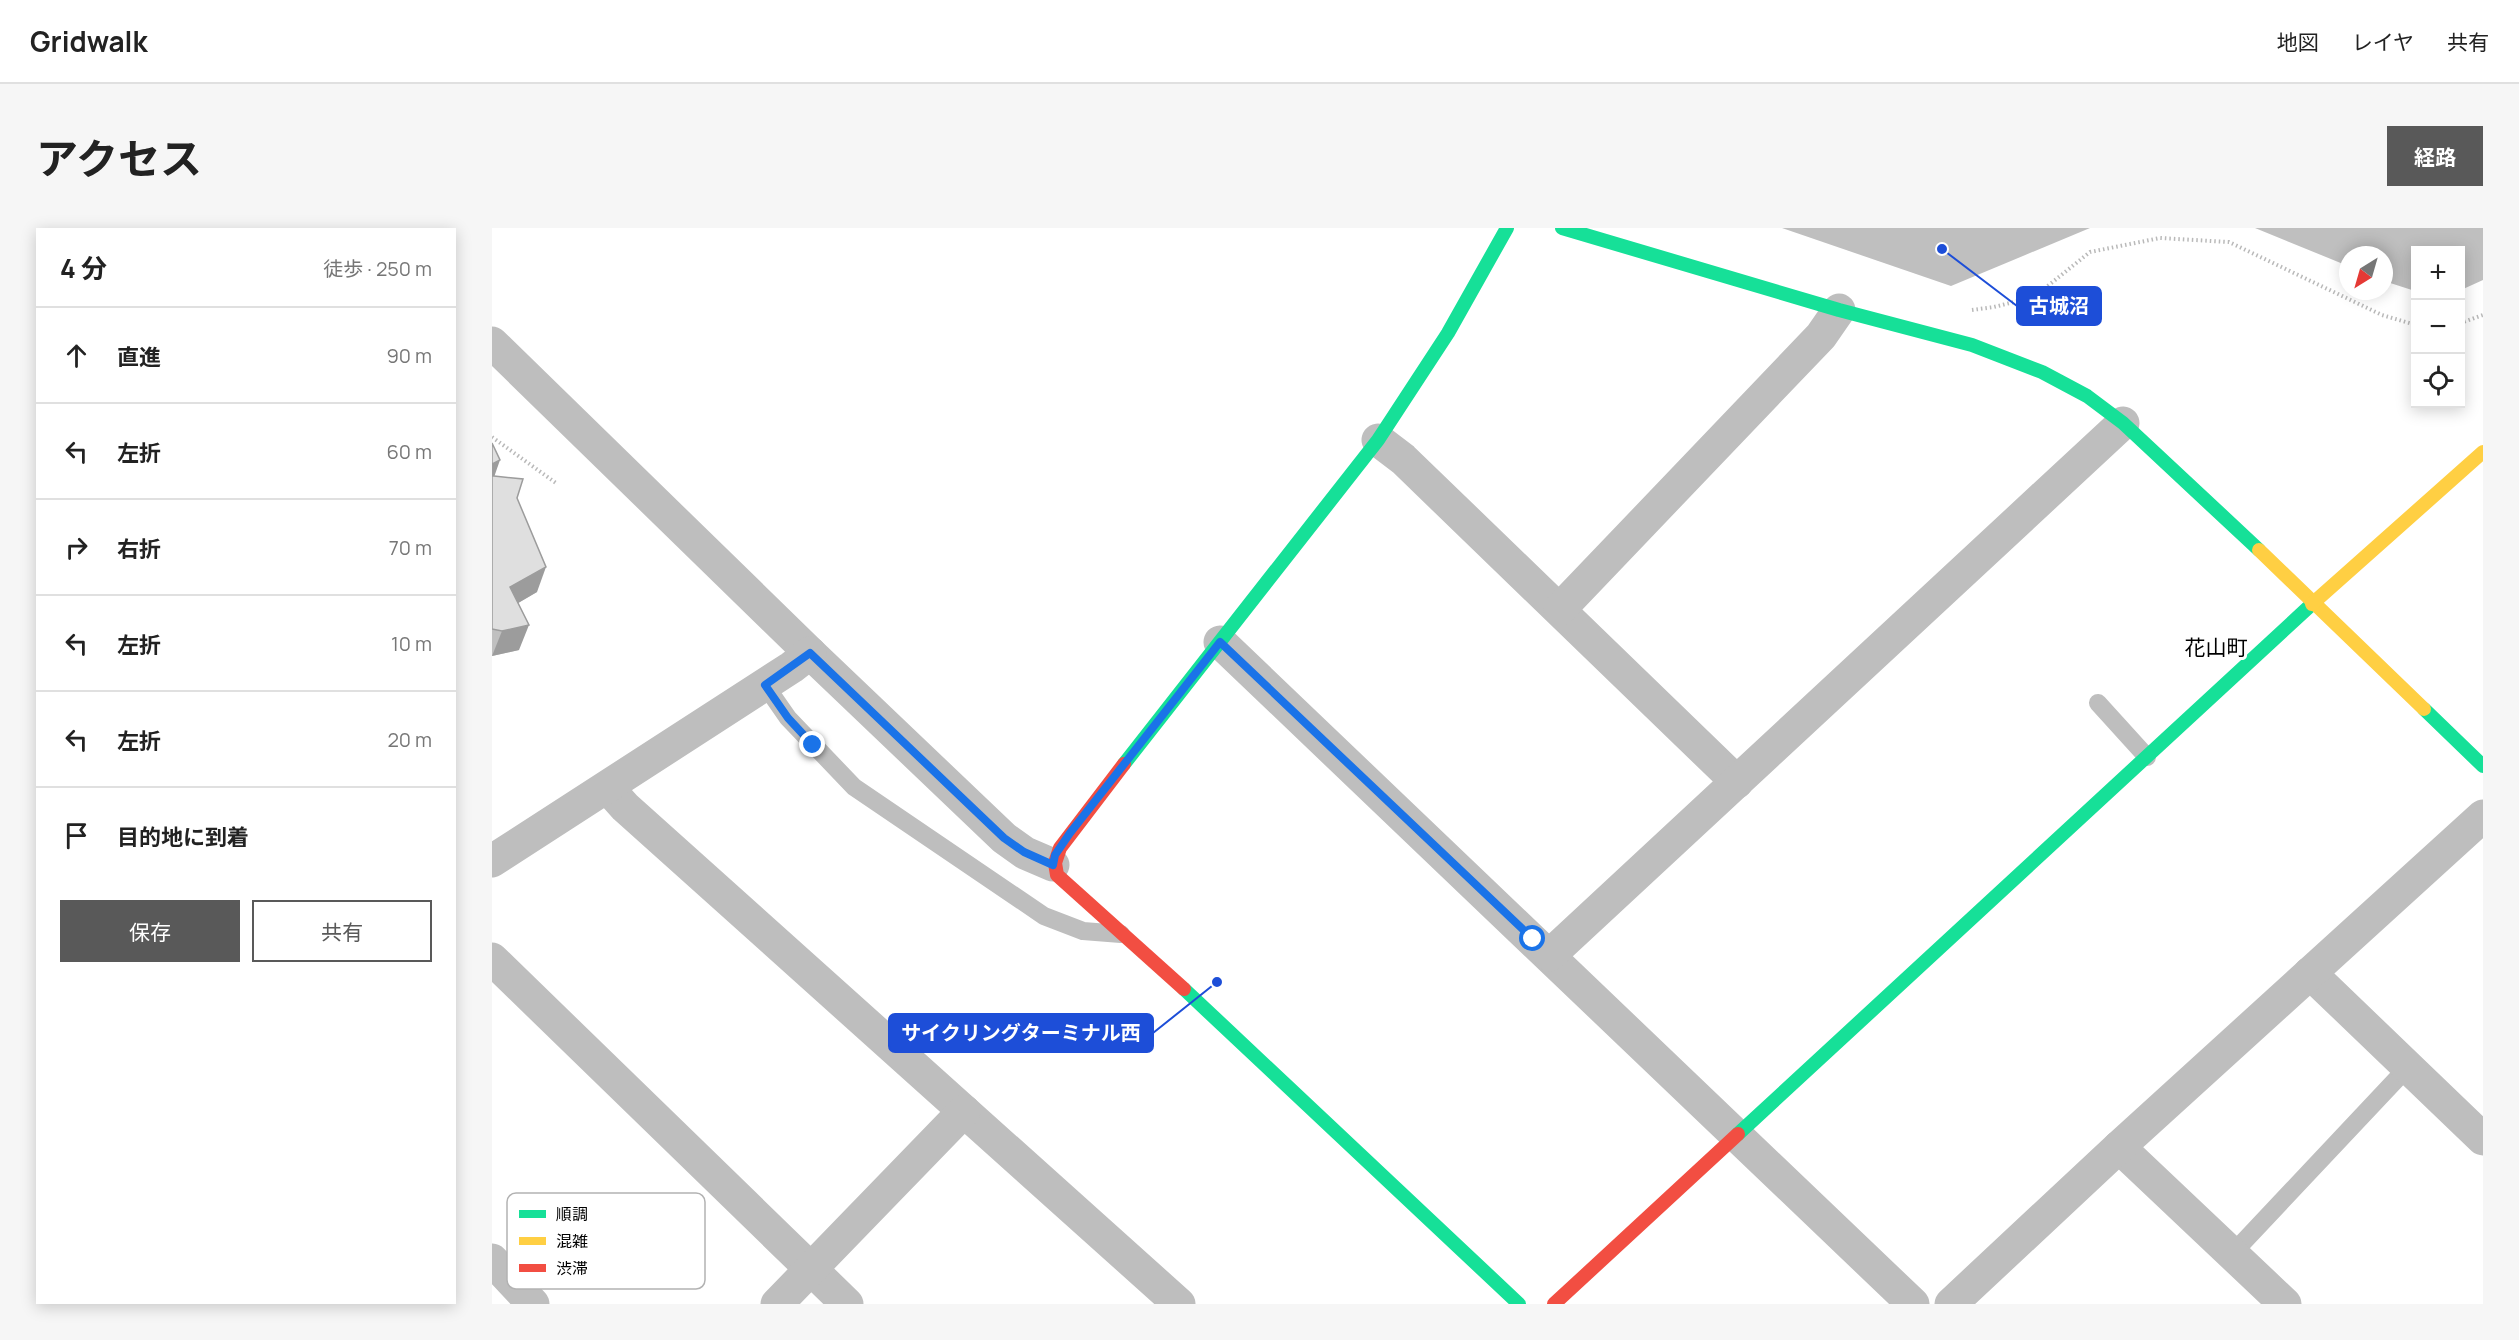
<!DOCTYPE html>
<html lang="ja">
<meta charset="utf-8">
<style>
:root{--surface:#fff;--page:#f6f6f6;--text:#222;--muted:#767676;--line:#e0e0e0;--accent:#595959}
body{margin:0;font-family:Manrope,"Noto Sans JP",sans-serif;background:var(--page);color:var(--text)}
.controls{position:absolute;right:18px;top:18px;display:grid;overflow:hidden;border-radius:0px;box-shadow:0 3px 15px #0003}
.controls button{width:54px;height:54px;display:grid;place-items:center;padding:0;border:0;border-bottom:2px solid var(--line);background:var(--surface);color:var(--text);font:30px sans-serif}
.compass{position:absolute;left:1847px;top:18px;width:54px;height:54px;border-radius:50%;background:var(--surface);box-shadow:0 3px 15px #0003;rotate:217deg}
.stop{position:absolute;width:18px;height:18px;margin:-14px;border:4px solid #1a73e8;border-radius:50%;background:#fff}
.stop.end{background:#1a73e8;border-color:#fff;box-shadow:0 2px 6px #0008}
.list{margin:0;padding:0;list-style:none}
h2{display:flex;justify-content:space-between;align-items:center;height:78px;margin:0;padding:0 24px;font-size:26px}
h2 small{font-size:20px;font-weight:400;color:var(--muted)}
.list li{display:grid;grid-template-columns:39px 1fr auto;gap:18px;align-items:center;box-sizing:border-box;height:96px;padding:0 24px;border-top:2px solid var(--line)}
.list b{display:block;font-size:22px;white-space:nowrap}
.list em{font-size:20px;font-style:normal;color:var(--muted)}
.actions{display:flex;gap:12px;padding:18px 24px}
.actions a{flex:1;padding:14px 0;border:2px solid var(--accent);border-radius:0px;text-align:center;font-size:21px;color:var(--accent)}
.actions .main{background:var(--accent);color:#fff}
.icon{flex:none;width:33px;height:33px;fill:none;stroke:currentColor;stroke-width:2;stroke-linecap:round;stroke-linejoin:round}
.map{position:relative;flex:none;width:1991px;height:1076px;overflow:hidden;border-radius:0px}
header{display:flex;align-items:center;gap:36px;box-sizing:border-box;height:84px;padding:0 30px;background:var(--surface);border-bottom:2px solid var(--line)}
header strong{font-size:28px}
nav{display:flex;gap:33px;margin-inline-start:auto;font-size:21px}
.intro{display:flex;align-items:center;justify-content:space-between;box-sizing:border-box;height:144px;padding:0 36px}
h1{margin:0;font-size:42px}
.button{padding:15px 27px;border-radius:0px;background:var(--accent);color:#fff;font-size:21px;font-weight:700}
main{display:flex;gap:36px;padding:0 36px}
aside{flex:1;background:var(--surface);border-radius:0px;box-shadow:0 3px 15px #0003}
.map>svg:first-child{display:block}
</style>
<header>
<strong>Gridwalk</strong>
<nav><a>地図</a><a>レイヤ</a><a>共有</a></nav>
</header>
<div class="intro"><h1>アクセス</h1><a class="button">経路</a></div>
<main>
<aside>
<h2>4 分<small>徒歩 · 250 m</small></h2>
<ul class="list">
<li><svg class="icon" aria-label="ahead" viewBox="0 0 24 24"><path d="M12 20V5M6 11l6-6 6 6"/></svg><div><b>直進</b></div><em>90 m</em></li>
<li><svg class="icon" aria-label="left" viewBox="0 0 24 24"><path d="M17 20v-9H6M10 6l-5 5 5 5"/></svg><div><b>左折</b></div><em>60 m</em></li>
<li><svg class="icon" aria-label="right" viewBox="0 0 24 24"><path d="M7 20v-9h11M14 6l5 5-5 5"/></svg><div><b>右折</b></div><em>70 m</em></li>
<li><svg class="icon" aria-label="left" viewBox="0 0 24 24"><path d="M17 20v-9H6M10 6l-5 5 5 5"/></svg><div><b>左折</b></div><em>10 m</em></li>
<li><svg class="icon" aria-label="left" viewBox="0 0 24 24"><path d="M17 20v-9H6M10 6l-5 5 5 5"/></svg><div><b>左折</b></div><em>20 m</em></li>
<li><svg class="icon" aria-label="arrive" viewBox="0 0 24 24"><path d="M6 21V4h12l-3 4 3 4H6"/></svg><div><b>目的地に到着</b></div></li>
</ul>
<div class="actions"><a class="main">保存</a><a>共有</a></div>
</aside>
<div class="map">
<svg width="1991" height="1076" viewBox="0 0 1991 1076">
<rect width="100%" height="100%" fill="#fff"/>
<g fill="#bfbfbf">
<path d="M1290,0H1598L1459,58Z"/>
<path d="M1763,0H1991V52L1969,62L1968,22H1924L1923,63L1892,53V27H1856V38Z"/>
</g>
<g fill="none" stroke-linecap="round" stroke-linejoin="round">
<g stroke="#b9b9b9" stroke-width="4" stroke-dasharray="1.5 3" stroke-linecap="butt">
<path d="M1480,82L1502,79L1542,69L1598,24L1668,10L1737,14L1890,87L1924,97"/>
<path d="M1968,95L1991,87"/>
<path d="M0,209L64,255"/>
</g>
<g stroke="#bebebe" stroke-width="18">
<path d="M273,457L296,490L362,559L552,688L591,703L629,706"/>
<path d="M1606,475L1655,529"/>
<path d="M1740,1026L1916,839"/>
</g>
<g stroke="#bebebe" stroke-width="33">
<path d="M0,115L318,425L512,610L533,625L561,637"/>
<path d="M886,212L911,231L1245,554"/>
<path d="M1068,381L1329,108L1347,82"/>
<path d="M728,414L1421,1076"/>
<path d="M116,560L133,579L687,1076"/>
<path d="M0,633L300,439L318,425"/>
<path d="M1058,727L1631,195"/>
<path d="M0,731L355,1076"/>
<path d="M1818,745L1991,911"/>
<path d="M1627,919L1793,1076"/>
<path d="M0,1032L41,1076"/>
<path d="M285,1076L472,883"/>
<path d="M1459,1076L1627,919L1991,588"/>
</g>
<g stroke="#16e098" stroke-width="14">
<path d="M1070,0L1347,82L1480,117L1550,144L1595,168L1631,195L1767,322"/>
<path d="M1932,481L1991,538"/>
<path d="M632,536L886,212L956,105L1015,0"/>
<path d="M692,761L1027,1076"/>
<path d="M1246,906L1820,376"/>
</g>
<g stroke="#ffcf43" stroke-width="14">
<path d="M1767,322L1932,481"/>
<path d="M1820,376L1991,224"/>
</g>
<g stroke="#f24e42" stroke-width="14">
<path d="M632,536L568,620L563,635L565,647L692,761"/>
<path d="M1062,1076L1246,906"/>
</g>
</g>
<path fill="#c0c0c0" d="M0,215L2,248L25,270L45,364L26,375L27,422L0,428Z"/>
<g fill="#9c9c9c">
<path d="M8,232L0,255V236Z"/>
<path d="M54,339L45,364L9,385L18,359Z"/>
<path d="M37,397L27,422L0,428L10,403Z"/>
</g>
<g fill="#dfdfdf" stroke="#9c9c9c" stroke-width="1.5">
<path d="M0,215L8,232L0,236Z"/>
<path d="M0,248H2L31,251L25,270L54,339L18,359L37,397L10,403L0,401Z"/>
</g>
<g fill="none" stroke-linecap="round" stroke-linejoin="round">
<path stroke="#1a73e8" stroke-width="8" d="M321,517L296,490L273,457L318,425L512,610L532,624L561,637L563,627L578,605L728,414L1041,711"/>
</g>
<g text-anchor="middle" stroke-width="6" stroke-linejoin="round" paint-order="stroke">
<g font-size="21" fill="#000" stroke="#fff">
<text x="1724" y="427">花山町</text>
</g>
</g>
<rect x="15" y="965" width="198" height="96" rx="9" fill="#fff" stroke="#b2b2b2" stroke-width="1.5"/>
<rect x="27" y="982" width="27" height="8" fill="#16e098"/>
<rect x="27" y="1009" width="27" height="8" fill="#ffcf43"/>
<rect x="27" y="1036" width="27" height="8" fill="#f24e42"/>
<g font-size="16" fill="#000">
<text x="64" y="992">順調</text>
<text x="64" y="1019">混雑</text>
<text x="64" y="1046">渋滞</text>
</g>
<path fill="none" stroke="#1d4ed8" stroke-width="2" d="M1450 21L1525 78M725 754L661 805"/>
<g fill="#1d4ed8" stroke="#fff" stroke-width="2">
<circle cx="1450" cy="21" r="6"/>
<circle cx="725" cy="754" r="6"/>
</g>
<g fill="#1d4ed8" stroke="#1d4ed8" stroke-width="2">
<rect x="1525" y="59" width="84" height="38" rx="6"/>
<rect x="397" y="786" width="264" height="38" rx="6"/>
</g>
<g font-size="20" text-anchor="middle" font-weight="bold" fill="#fff">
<text x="1567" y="85">古城沼</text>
<text x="529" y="812">サイクリングターミナル西</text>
</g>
</svg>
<div class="controls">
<button>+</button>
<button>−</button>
<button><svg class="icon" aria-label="locate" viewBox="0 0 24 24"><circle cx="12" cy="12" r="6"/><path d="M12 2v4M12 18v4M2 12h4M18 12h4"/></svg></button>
</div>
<svg class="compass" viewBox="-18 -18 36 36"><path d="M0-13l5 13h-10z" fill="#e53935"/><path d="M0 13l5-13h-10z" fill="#767676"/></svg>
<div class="stop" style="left:1041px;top:711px"></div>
<div class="stop end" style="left:321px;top:517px"></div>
</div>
</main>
